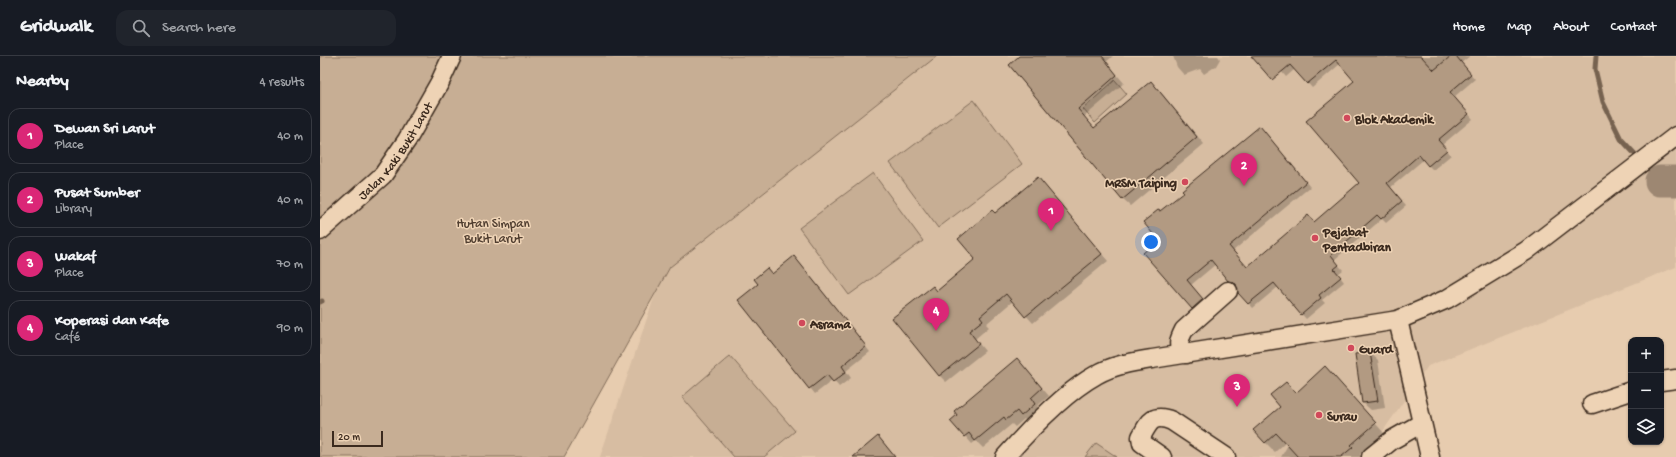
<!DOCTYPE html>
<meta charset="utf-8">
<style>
:root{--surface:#171b24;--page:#20242c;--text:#f1f3f6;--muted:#9ea1a6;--line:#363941;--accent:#db2777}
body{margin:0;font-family:"Gochi Hand",sans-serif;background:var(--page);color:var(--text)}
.controls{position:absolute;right:12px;bottom:12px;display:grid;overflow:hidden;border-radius:8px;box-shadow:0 1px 3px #0004}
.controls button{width:36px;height:36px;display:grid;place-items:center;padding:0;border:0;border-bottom:1px solid var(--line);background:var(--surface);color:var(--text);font:20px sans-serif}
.scale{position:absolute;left:12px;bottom:10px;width:51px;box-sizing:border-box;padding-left:4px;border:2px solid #3b2a1e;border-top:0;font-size:11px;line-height:14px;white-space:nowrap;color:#3b2a1e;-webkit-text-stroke:3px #eed3b5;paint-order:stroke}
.you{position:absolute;left:831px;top:186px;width:14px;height:14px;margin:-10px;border:3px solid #fff;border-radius:50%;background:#1a73e8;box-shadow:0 0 0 6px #1a73e833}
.badge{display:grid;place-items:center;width:26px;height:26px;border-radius:50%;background:var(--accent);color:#fff;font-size:13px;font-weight:700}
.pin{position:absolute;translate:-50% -33px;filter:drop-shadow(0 1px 2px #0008)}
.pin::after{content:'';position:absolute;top:21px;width:14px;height:12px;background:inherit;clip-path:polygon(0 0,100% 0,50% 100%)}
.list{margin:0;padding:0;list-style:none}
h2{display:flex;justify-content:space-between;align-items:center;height:52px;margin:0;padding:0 16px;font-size:17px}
h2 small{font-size:13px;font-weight:400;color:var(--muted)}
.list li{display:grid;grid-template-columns:26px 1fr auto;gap:12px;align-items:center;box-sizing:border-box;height:56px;margin:0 8px 8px;padding:0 8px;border:1px solid var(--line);border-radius:12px}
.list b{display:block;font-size:15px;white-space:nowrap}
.list p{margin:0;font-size:13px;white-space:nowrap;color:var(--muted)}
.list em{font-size:13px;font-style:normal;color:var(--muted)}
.icon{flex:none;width:22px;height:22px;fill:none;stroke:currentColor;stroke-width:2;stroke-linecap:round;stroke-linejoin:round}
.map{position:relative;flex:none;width:1356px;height:401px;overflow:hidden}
header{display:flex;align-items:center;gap:24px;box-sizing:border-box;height:56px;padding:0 20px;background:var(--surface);border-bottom:1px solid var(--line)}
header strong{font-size:19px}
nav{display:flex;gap:22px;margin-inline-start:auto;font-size:14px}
.search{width:280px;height:36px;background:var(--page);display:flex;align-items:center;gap:10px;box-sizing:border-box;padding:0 14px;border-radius:12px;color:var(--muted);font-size:15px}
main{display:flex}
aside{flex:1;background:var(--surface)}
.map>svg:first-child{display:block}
</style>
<header>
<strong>Gridwalk</strong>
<div class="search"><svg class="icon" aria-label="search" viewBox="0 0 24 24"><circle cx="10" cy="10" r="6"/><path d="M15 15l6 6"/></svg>Search here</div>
<nav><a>Home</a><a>Map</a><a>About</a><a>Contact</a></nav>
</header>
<main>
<aside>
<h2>Nearby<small>4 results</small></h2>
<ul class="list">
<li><span class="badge">1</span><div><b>Dewan Sri Larut</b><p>Place</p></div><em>40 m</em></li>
<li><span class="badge">2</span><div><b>Pusat Sumber</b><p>Library</p></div><em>40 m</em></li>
<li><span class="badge">3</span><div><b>Wakaf</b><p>Place</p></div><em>70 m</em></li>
<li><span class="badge">4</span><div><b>Koperasi dan Kafe</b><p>Café</p></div><em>90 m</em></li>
</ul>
</aside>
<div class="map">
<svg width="1356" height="401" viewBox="0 0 1356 401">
<rect width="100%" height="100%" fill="#e7ccaf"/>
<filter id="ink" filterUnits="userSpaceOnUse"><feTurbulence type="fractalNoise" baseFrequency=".025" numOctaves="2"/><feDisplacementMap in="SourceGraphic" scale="8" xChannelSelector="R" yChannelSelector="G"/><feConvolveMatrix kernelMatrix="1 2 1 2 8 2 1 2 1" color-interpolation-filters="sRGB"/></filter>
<g filter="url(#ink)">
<path fill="#d7bda2" d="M456,0H1356V211L1108,310L1045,401H280L402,41Z"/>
<g fill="#c7ae94" stroke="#816c59">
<path d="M0,0H617L350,211L244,401H0Z"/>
<path d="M795,24L807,38L775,67L763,53Z"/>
<path d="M654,44L702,108L618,172L570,107Z"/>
<path d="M553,117L603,185L529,239L479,172Z"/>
<path d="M410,300L475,375L444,401H414L362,341Z"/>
<path d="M776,387L797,401H765Z"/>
</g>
<g fill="#0003">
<path d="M700,0H793L786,6L804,27L764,61L775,73L838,33L884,88L810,150L802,143Z"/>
<path d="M853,0H898L900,3L896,10L884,18L880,13L864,19L857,11Z"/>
<path d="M948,0H1150L1141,7L1155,23L1134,41L1153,63L1122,89L1131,99L1113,114L1103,104L1070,132L1086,150L1066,167L1062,163L1014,204L1023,214L1018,218L1024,226L1002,244L1005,247L986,263L958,231L933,252L919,236L918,231L909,224L896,208L871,229L887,248L877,257L873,252L839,184L840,157L944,75L990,131L913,195L927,212L994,167L1041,127L1035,25L1020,8L992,32L975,13L966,21Z"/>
<path d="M718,122L788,205L713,267L693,245L666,268L669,271L655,283L665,295L626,326L619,319L617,236L656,204L675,158Z"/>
<path d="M479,207L550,296L526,315L531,322L519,331L513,324L495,338L419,244L452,218Z"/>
<path d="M1050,297L1058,304L1065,352L1051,354L1043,347Z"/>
<path d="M697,303L729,340L717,350L722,356L709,367L704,363L695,371L692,368L663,392L656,385L652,388L632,365Z"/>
<path d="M1014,321L1064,377L1040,398L1041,401H961L973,380L955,396L945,386L976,338Z"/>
</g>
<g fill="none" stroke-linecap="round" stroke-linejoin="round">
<g stroke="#766250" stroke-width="5">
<path d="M1276,0L1275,13L1283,46L1301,83L1340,125"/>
<path d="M0,246L2,245"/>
</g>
<path stroke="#9d8772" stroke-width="31" d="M1340,125H1356"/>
</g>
<g fill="#b29a82" stroke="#3b2a1e">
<path d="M699,0H782L797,19L758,53L774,72L831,25L877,81L802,144L689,9Z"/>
<path d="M931,0H1101L1114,14L1131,0H1136L1151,18L1130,36L1149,58L1118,84L1127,94L1108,110L1099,99L1067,127L1082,145L1061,163L1057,159L1011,199L1019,209L1014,213L1021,221L999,239L1001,242L981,259L954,227L928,248L918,237L916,228L908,225L891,204L867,224L883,243L872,253L823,197L838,184L823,166L838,154L840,155L864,136L862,134L940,70L986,126L909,190L927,211L988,159L994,166L1039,127L986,65L1034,25L1016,4L987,28L970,9L952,24Z"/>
<path d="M718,121L782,198L705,261L686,238L660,260L663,264L649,275L659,288L619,320L572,262L613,230L617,235L655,203L638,183L672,154L675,157Z"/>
<path d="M474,200L546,290L522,310L526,316L513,326L507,319L489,333L418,244L438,228L434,223L447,212L452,218Z"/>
<path d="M1050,296L1058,345L1042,347L1035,298Z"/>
<path d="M697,302L722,332L711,342L715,348L701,360L697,355L686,364L684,361L655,385L649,377L644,381L630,365L637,359L634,355Z"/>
<path d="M1005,310L1056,367L1031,389L1033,391L1021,401H978L956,377L945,387L933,374L960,351L950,339L966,326L976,337Z"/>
<path d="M558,380L575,401H533Z"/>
</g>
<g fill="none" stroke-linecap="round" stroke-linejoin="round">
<defs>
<g id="minor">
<path id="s1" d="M0,175L63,119L87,84L120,26L132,0"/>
<path d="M1078,264L1110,401"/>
<path d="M866,298L861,296C857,287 860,282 864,274L908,235"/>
<path d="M1341,325L1356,323"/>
<path d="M1272,348L1311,335"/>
<path d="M685,401C709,374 745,336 776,319C793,309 813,306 832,303L1078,264L1127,243L1206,195L1356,80"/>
<path d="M842,401L822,387L821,381C829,366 833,357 852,365L906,401"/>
<path d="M1051,401L1072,384L1102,367"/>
</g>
</defs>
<use href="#minor" stroke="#3b2a1e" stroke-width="21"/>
<use href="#minor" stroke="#eed3b5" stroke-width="18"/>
</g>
</g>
<g fill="#d1495b" stroke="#eed3b5" stroke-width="1.5">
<circle cx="1027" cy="62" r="4"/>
<circle cx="865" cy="126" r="4"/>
<circle cx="995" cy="182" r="4"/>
<circle cx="482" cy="267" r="4"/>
<circle cx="1031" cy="292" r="4"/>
<circle cx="999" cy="359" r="4"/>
</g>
<g text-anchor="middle" stroke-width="3" stroke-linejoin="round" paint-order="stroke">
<g font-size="13" font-weight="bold" fill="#3b2a1e" stroke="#eed3b5" text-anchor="start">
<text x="1035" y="67">Blok Akademik</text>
<text x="857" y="131" text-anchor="end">MRSM Taiping</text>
<text x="1003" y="180">Pejabat<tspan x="1003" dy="15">Pentadbiran</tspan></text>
<text x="490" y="272">Asrama</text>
<text x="1039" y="297">Guard</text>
<text x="1007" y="364">Surau</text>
</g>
<g font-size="13" fill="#3b2a1e" stroke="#eed3b5">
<text dy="5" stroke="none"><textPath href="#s1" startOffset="111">Jalan Kaki Bukit Larut</textPath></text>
</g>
<g font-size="13" fill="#503e30" stroke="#eed3b5">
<text x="173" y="171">Hutan Simpan<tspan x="173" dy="15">Bukit Larut</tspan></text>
</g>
</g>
</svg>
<div class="controls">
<button>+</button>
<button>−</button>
<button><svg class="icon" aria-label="layers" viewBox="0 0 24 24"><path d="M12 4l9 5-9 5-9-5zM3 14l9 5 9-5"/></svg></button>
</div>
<div class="scale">20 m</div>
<div class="you"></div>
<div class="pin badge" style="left:731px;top:175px">1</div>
<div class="pin badge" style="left:924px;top:130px">2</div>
<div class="pin badge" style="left:917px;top:351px">3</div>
<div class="pin badge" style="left:616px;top:275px">4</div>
</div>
</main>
